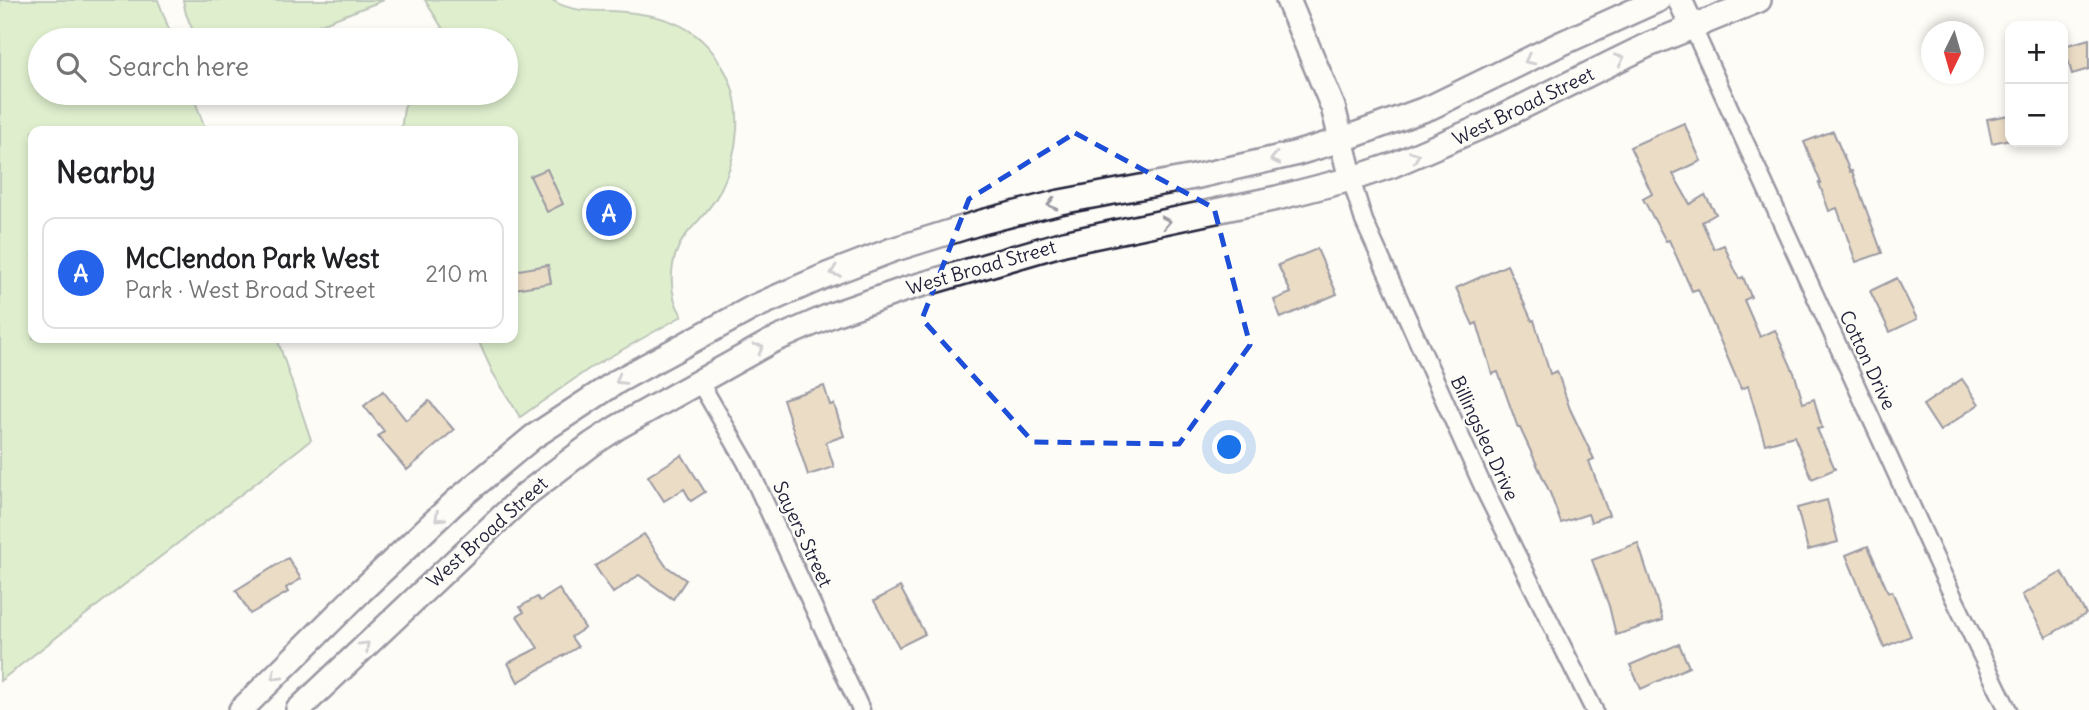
<!DOCTYPE html>
<meta charset="utf-8">
<style>
:root{--surface:#fff;--page:#f2f2f2;--text:#202124;--muted:#757577;--line:#e0e0e0;--accent:#2563eb}
body{margin:0;font-family:Delius,sans-serif;background:var(--page);color:var(--text)}
.controls{position:absolute;right:21px;top:21px;display:grid;overflow:hidden;border-radius:14px;box-shadow:0 4px 10px #0003}
.controls button{width:63px;height:63px;display:grid;place-items:center;padding:0;border:0;border-bottom:2px solid var(--line);background:var(--surface);color:var(--text);font:35px sans-serif}
.compass{position:absolute;left:1921px;top:21px;width:63px;height:63px;border-radius:50%;background:var(--surface);box-shadow:0 4px 10px #0003;rotate:185deg}
.you{position:absolute;left:1230px;top:448px;width:24px;height:24px;margin:-18px;border:5px solid #fff;border-radius:50%;background:#1a73e8;box-shadow:0 0 0 10px #1a73e833}
.badge{display:grid;place-items:center;width:46px;height:46px;border-radius:50%;background:var(--accent);color:#fff;font-size:23px;font-weight:700}
.pin{position:absolute;translate:-50% -50%;border:4px solid #fff;box-shadow:0 2px 7px #0006}
.list{margin:0;padding:0;list-style:none}
h2{display:flex;justify-content:space-between;align-items:center;height:91px;margin:0;padding:0 28px;font-size:30px}
h2 small{font-size:23px;font-weight:400;color:var(--muted)}
.list li{display:grid;grid-template-columns:46px 1fr auto;gap:21px;align-items:center;box-sizing:border-box;height:112px;margin:0 14px 14px;padding:0 14px;border:2px solid var(--line);border-radius:14px}
.list b{display:block;font-size:26px;white-space:nowrap}
.list p{margin:0;font-size:23px;white-space:nowrap;color:var(--muted)}
.list em{font-size:23px;font-style:normal;color:var(--muted)}
.icon{flex:none;width:38px;height:38px;fill:none;stroke:currentColor;stroke-width:2;stroke-linecap:round;stroke-linejoin:round}
.map{position:relative;flex:none;width:2089px;height:710px;overflow:hidden}
.search{position:absolute;background:var(--surface);box-shadow:0 4px 10px #0003;left:28px;top:28px;width:490px;height:77px;display:flex;align-items:center;gap:18px;box-sizing:border-box;padding:0 24px;border-radius:38px;color:var(--muted);font-size:26px}
.panel{position:absolute;background:var(--surface);box-shadow:0 4px 10px #0003;left:28px;top:126px;width:490px;height:217px;border-radius:14px}
.map>svg:first-child{display:block}
</style>
<div class="map">
<svg width="2089" height="710" viewBox="0 0 2089 710">
<rect width="100%" height="100%" fill="#fdfcf7"/>
<filter id="ink" filterUnits="userSpaceOnUse"><feTurbulence type="fractalNoise" baseFrequency=".0143" numOctaves="2"/><feDisplacementMap in="SourceGraphic" scale="14" xChannelSelector="R" yChannelSelector="G"/><feConvolveMatrix kernelMatrix="1 2 1 2 8 2 1 2 1" color-interpolation-filters="sRGB"/></filter>
<g filter="url(#ink)">
<g fill="#bbe19c" stroke="#6e826c" stroke-width="2">
<path d="M0,0H158L173,40H40V93H192L206,131H33V338H277L311,440L0,681Z"/>
<path d="M183,0H384L279,40H197L186,14Z"/>
<path d="M425,0H552C569,11 588,11 608,11C657,13 696,21 722,66C746,105 739,154 719,193C711,208 700,219 689,231C669,254 666,290 682,316L590,368L520,417L493,373L477,338H513V131H401L404,108L410,93H506V40H448L446,34Z"/>
</g>
<g fill="#d4b688" stroke="#22223b" stroke-width="2">
<path d="M2089,39V69L2072,74L2064,46Z"/>
<path d="M2010,115V139L1992,143L1987,119Z"/>
<path d="M1684,123L1701,161L1673,174L1690,204L1705,195L1716,214L1702,222L1714,249L1724,245L1739,279L1743,277L1751,297L1744,300L1760,337L1775,330L1795,375L1803,403L1814,399L1822,428L1817,429L1835,469L1812,479L1794,436L1765,444L1748,386L1741,389L1698,289L1692,291L1669,240L1666,241L1643,199L1652,194L1630,147Z"/>
<path d="M1833,131L1850,172L1852,171L1882,253L1856,262L1837,208L1829,211L1819,183H1821L1804,142Z"/>
<path d="M547,169L563,204L547,212L530,176Z"/>
<path d="M1317,249L1337,294L1281,318L1274,300L1291,293L1278,265Z"/>
<path d="M548,265L551,283L514,289L513,271Z"/>
<path d="M1507,265L1532,321L1534,320L1550,374L1557,371L1570,409L1594,459L1589,461L1609,515L1591,522L1588,514L1561,523L1550,493L1520,428H1518L1498,372L1492,374L1477,323L1473,325L1456,288Z"/>
<path d="M1897,278L1917,319L1890,332L1870,291Z"/>
<path d="M1962,379L1979,404L1940,431L1923,405Z"/>
<path d="M824,386L830,405L834,404L844,436L826,442L834,467L808,475L783,399Z"/>
<path d="M383,391L406,420L429,401L454,430L407,470L378,436L384,431L364,406Z"/>
<path d="M682,455L705,492L691,501L684,489L664,501L648,476Z"/>
<path d="M1827,500L1838,542L1808,550L1797,508Z"/>
<path d="M644,534L666,566L686,580L673,599L639,575L613,593L595,566Z"/>
<path d="M1638,543L1663,620L1616,635L1609,606L1592,560Z"/>
<path d="M1868,546L1888,592L1892,591L1911,636L1884,647L1846,555Z"/>
<path d="M288,558L301,579L286,588L288,592L250,614L236,590Z"/>
<path d="M2062,572L2086,614L2046,637L2022,595Z"/>
<path d="M900,587L925,634L899,647L874,601Z"/>
<path d="M559,589L585,628L571,637L578,647L518,682L508,663L538,648L517,616L524,612L520,607L537,597L540,601Z"/>
<path d="M1679,644L1689,667L1641,689L1630,665Z"/>
</g>
<g fill="none" stroke-linecap="round" stroke-linejoin="round">
<defs>
<g id="street">
<path d="M1692,26L1940,569L2008,710"/>
<path d="M1351,179L1364,221L1485,491L1594,710"/>
<path d="M699,381L746,462L861,710"/>
</g>
<g id="secondary">
<path d="M1288,0L1333,107L1351,179"/>
<path d="M1680,0L1692,26"/>
<path d="M241,710L361,591L455,502L533,437L618,381L752,308L827,275L892,250L982,222L1060,202L1194,177L1294,154L1341,140L1431,107L1558,45L1658,0"/>
<path d="M298,710L525,495L592,444L618,427L770,342L834,314L903,290L1064,243L1277,198L1351,179L1393,165L1481,127L1648,45L1759,0"/>
</g>
</defs>
<use href="#street" stroke="#22223b" stroke-width="21"/>
<use href="#secondary" stroke="#22223b" stroke-width="28"/>
<use href="#street" stroke="#fdfcf7" stroke-width="16"/>
<use href="#secondary" stroke="#fdfcf7" stroke-width="23"/>
</g>
<defs><path id="oneway-chevron" d="M-2-3.5L2.5 0L-2 3.5" fill="none" stroke-width="1.6" stroke-linecap="round" stroke-linejoin="round" transform="scale(1.75)"/></defs>
<g stroke="#9a9aa2">
<use href="#oneway-chevron" transform="translate(1620 59) rotate(-25)"/>
<use href="#oneway-chevron" transform="translate(1529 60) rotate(153)"/>
<use href="#oneway-chevron" transform="translate(1415 156) rotate(-22)"/>
<use href="#oneway-chevron" transform="translate(1275 159) rotate(167)"/>
<use href="#oneway-chevron" transform="translate(1052 204) rotate(166)"/>
<use href="#oneway-chevron" transform="translate(1166 222) rotate(-11)"/>
<use href="#oneway-chevron" transform="translate(835 272) rotate(159)"/>
<use href="#oneway-chevron" transform="translate(759 348) rotate(-28)"/>
<use href="#oneway-chevron" transform="translate(620 380) rotate(149)"/>
<use href="#oneway-chevron" transform="translate(439 517) rotate(137)"/>
<use href="#oneway-chevron" transform="translate(365 646) rotate(-44)"/>
<use href="#oneway-chevron" transform="translate(276 676) rotate(135)"/>
</g>
</g>
<path d="M0 0H2089V710H0ZM1075,133L1214,208L1250,345L1179,444L1033,442L922,319L969,199Z" fill="#fdfcf7" fill-opacity=".55" fill-rule="evenodd"/>
<path fill="none" stroke="#1d4ed8" stroke-width="5" stroke-dasharray="14 9" stroke-linejoin="round" d="M1075,133L1214,208L1250,345L1179,444L1033,442L922,319L969,199Z"/>
<g text-anchor="middle" stroke-width="5" stroke-linejoin="round" paint-order="stroke">
<g font-size="19" fill="#22223b" stroke="#fdfcf7">
<text transform="translate(1523 106) rotate(-26)" y="7">West Broad Street</text>
<text transform="translate(981 267) rotate(-16)" y="7">West Broad Street</text>
<text transform="translate(1868 360) rotate(65)" y="7">Cotton Drive</text>
<text transform="translate(1485 438) rotate(65)" y="7">Billingslea Drive</text>
<text transform="translate(487 532) rotate(-42)" y="7">West Broad Street</text>
<text transform="translate(803 534) rotate(65)" y="7">Sayers Street</text>
</g>
</g>
</svg>
<div class="controls">
<button>+</button>
<button>−</button>
</div>
<svg class="compass" viewBox="-18 -18 36 36"><path d="M0-13l5 13h-10z" fill="#e53935"/><path d="M0 13l5-13h-10z" fill="#757577"/></svg>
<div class="you"></div>
<div class="pin badge" style="left:609px;top:213px">A</div>
<div class="search"><svg class="icon" aria-label="search" viewBox="0 0 24 24"><circle cx="10" cy="10" r="6"/><path d="M15 15l6 6"/></svg>Search here</div>
<section class="panel">
<h2>Nearby<small></small></h2>
<ul class="list">
<li><span class="badge">A</span><div><b>McClendon Park West</b><p>Park · West Broad Street</p></div><em>210 m</em></li>
</ul>
</section>
</div>
